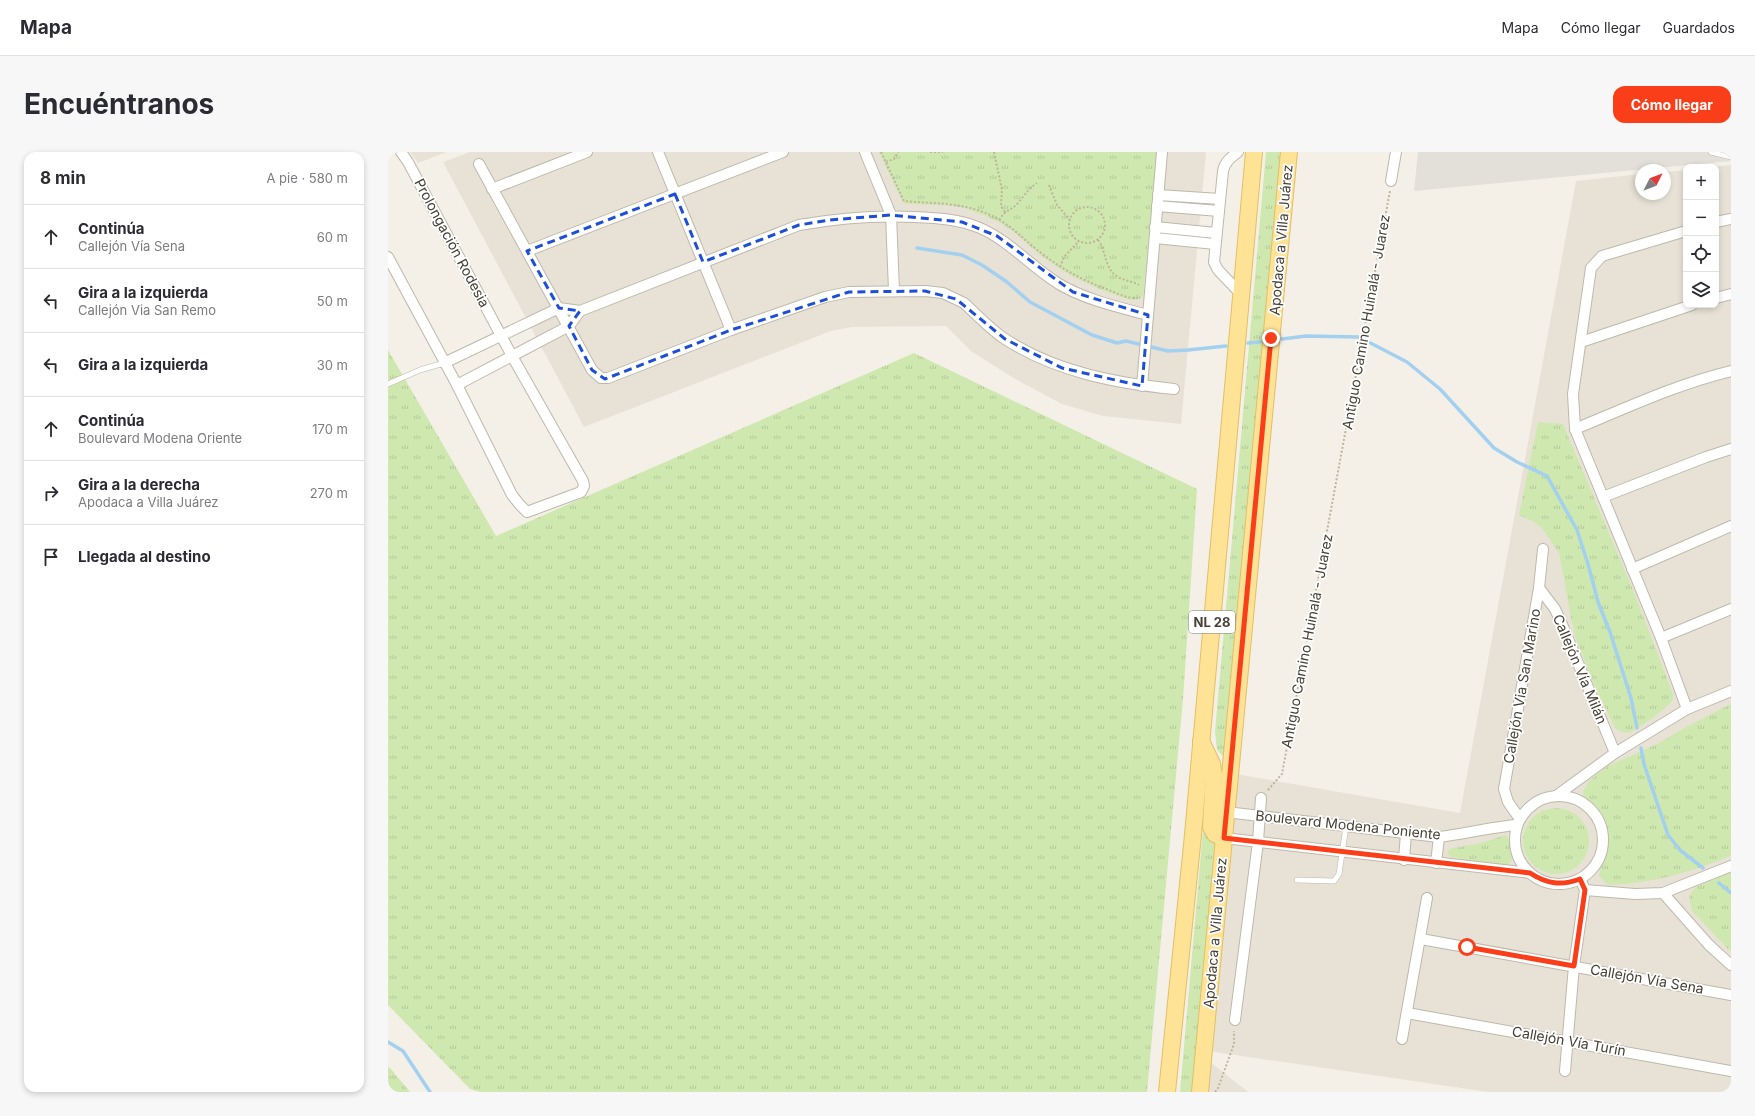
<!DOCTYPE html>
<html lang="es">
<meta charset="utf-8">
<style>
:root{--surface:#fff;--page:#f7f7f7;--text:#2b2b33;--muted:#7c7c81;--line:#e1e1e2;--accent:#f93e19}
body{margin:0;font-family:Inter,sans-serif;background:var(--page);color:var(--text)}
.controls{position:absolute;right:12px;top:12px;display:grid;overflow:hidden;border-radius:8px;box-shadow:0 2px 6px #0003}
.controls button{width:36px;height:36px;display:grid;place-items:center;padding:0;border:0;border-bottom:1px solid var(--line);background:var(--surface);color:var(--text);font:20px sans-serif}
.compass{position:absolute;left:1247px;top:12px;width:36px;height:36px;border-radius:50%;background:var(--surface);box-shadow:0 2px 6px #0003;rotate:48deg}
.stop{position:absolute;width:12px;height:12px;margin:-9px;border:3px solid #f93e19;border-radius:50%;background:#fff}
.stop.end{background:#f93e19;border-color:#fff;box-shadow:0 1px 4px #0008}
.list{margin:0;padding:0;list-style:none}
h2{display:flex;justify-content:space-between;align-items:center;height:52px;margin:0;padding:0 16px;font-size:17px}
h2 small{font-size:13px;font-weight:400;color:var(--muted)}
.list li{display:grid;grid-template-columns:26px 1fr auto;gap:12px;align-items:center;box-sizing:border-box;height:64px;padding:0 16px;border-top:1px solid var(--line)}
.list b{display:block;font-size:15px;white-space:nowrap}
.list p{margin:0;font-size:13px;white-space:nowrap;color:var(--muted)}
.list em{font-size:13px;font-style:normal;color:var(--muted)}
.icon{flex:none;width:22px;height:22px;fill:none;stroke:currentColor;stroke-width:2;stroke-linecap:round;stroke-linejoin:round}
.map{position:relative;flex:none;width:1343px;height:940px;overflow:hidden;border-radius:12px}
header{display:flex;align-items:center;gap:24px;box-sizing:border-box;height:56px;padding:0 20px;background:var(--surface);border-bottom:1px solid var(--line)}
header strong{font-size:19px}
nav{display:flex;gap:22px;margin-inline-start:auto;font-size:14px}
.intro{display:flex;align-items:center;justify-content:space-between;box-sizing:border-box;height:96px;padding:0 24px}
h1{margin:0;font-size:28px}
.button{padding:10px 18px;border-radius:12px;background:var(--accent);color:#fff;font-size:14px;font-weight:700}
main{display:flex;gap:24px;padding:0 24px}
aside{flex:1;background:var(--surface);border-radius:12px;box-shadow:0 2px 6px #0003}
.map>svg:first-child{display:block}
</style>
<header>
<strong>Mapa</strong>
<nav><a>Mapa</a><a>Cómo llegar</a><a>Guardados</a></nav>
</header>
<div class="intro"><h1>Encuéntranos</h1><a class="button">Cómo llegar</a></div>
<main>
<aside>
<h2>8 min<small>A pie · 580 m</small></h2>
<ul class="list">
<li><svg class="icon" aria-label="ahead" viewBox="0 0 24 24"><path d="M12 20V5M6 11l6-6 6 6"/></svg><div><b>Continúa</b><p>Callejón Vía Sena</p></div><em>60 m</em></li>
<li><svg class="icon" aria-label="left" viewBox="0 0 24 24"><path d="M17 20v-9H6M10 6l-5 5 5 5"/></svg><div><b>Gira a la izquierda</b><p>Callejón Via San Remo</p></div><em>50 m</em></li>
<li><svg class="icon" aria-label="left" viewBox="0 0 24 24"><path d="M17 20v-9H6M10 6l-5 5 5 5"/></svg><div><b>Gira a la izquierda</b></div><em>30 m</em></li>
<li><svg class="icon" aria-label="ahead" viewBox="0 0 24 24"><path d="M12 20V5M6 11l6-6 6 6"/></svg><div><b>Continúa</b><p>Boulevard Modena Oriente</p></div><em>170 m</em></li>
<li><svg class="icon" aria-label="right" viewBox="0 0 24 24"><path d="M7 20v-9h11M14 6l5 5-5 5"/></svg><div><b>Gira a la derecha</b><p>Apodaca a Villa Juárez</p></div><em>270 m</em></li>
<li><svg class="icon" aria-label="arrive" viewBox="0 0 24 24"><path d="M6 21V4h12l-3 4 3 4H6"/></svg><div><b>Llegada al destino</b></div></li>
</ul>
</aside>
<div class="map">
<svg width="1343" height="940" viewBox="0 0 1343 940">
<defs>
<pattern id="grass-tufts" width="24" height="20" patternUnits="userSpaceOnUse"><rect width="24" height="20" fill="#cee8b0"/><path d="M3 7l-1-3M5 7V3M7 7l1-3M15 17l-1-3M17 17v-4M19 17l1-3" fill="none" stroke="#b2c898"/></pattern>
</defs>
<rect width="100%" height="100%" fill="#f4f0e8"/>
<g fill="#e8e2d6">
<path d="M22,0H59L30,11Z"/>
<path d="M82,0H818L793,272L715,264L674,252L627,227L583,199L558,174L464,175L443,179L196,275L55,10Z"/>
<path d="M1343,13V940H1100L806,897L860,940H801L825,618L1072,661L1188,29L1253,22V42H1277V20L1298,18V153H1328V15H1323Z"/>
</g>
<path fill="#e3dfd9" d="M1030,0H1343V9L1026,39Z"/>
<g fill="url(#grass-tufts)">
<path d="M491,0H769L755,144C748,152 736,146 727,143C699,133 673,120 650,101C640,93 631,83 620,76C610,69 598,64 587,60C563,49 539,55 515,51Z"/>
<path d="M878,0H894L836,605L829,598L827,580Z"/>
<path d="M0,198L108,384L526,201L809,337L795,547L759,940H92L82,937L0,853Z"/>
<path d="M1150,270L1175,272L1245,438L1285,542V547C1282,555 1250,577 1242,580C1236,582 1232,579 1227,576L1203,526L1186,481L1171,401L1154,376L1146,370L1131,363Z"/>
<path d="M1343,552V704C1300,721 1266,731 1220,733L1211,724L1219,689L1217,674L1208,659L1196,646L1195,640L1201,629L1220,614L1269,592L1298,575Z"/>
<path d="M819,633L831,692L807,940H792Z"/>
<circle cx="1168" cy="689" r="33"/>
<path d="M1118,683C1125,692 1129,706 1118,715L1065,705L1059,702L1061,697L1093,691Z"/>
<path d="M1343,720V800L1304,759L1301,744L1308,735Z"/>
<path d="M0,915L3,917L22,940H0Z"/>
</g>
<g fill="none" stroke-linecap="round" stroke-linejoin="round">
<g stroke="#a4d0f0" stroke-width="3.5">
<path d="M529,96L574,103L594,113L619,130L642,150L704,183L729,191L738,189L780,199L800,198L838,194"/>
<path d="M894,187L918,184L971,185L1019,210L1052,237L1106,296L1129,310L1159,324L1189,378L1200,412L1210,450L1222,480L1243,546L1249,576"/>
<path d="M860,191L872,190"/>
<path d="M1253,596L1256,612L1280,683L1292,698L1315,716"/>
<path d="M1331,731L1343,741"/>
<path d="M0,890L15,899L42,940"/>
</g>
<defs>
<g id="service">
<path d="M1323,0L1343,5"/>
<path d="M0,232L32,218L56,211"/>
<path d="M909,728L946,729L951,722L958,674"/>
</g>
<g id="minor">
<path d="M270,0L343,178"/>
<path d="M477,0L503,63L506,139"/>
<path d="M850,0C842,6 837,10 835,19L826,110L830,118L854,143"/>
<path d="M91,12L204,218L213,226H220L343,178L437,145L461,140L537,139L555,141L576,151C589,163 602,177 617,187C668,220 727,231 786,237"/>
<path d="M1003,29L1008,0"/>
<path d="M104,37L199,0"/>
<path d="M770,43L832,47"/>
<path d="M769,54L831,59"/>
<path d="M1328,70L1343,67"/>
<path d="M767,75L828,81"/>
<path d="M1298,79L1214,104L1203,116L1185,242L1187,277L1273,486L1299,557"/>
<path d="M767,86L827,92"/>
<path d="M139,99L395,0"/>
<path d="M0,105L69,233L124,343L132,353L139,360L193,340L196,334L195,329L124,204L20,10L13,0"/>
<path d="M1328,146L1343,142"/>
<path d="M1193,190L1304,153"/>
<path d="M56,211L171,156L192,159L411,73C451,66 487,63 526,65C549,66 571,67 592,76C622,89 643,115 671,132C698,148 730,155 760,163"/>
<path d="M69,233L181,174L192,159"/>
<path d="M754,234L774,0"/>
<path d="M1187,277C1238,256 1289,232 1343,219"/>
<path d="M1215,345L1318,305L1343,297"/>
<path d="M1244,417L1343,374"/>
<path d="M1151,436L1167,457L1176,477L1227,601"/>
<path d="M1273,486L1343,457"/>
<path d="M1168,644L1227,601L1299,557L1343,539"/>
<circle cx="1171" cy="688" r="44"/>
<path d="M838,660L1051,685C1077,682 1103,675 1129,673"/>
<path d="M1132,667L1120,650L1116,637L1151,436L1155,397"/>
<path d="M836,686L1142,721"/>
<path d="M1016,708L1018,681"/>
<path d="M1048,711L1051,685"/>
<path d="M1197,738L1247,742L1275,741L1343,714"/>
<path d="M1275,741L1321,793L1343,813"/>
<path d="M1033,787L1343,843"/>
<path d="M1019,861L1343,919"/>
<path d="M847,868L870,690L873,646"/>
<path d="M1014,887L1039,746"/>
<path d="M1177,919L1186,814L1197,738L1192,727"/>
</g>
<g id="primary">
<path d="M813,589L824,612L826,623L823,675L827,682L836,686"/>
<path d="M779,940L805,683L866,0"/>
<path d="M812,940L901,0"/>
</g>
</defs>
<use href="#service" stroke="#bfb8aa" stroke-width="6"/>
<use href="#minor" stroke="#bfb8aa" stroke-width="12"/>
<use href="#primary" stroke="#e3bf66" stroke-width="18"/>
<g stroke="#c1b49b" stroke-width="2" stroke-dasharray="2 2" stroke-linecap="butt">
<path d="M493,0L516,49C548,52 579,50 608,66C625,75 637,89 652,100C673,117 696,129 721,138C730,142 741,147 750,146"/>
<path d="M542,0H555"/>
<path d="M606,0L614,38L613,54L617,60"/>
<path d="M498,10L506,7L510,0"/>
<path d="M661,33L669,53L682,68"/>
<circle cx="699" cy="73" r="18"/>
<path d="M611,68C618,57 624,58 630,51C636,44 641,36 649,31"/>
<path d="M710,88C719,100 716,117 730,125C737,129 744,129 751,133"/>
<path d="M672,115L676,105L691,89"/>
<path d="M880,638L894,622L1002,39"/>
<path d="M827,940L830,936L846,892V879"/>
</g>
<use href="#service" stroke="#fff" stroke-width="5"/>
<use href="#minor" stroke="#fff" stroke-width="10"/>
<use href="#primary" stroke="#fee296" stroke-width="16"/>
</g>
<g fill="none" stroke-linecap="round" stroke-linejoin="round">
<path stroke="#f93e19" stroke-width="5" d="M883,186L836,686L1142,721C1159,732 1173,734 1192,727L1197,738L1186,814L1079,795"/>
</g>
<path fill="none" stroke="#1d4ed8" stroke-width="3" stroke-dasharray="8 5" stroke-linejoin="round" d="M287,42L315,110L411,73L442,68L503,63L574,70L609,84L685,140L760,163L754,234L674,216L617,187L568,147L537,139L461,140L343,178L217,227L204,218L181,174L192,159L171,156L139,99Z"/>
<g text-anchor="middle" stroke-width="3.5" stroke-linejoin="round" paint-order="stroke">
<rect fill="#fff" stroke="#7e7a72" stroke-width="1" x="801" y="459" width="46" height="22" rx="3"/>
<g font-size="13" font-weight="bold" fill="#474136">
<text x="824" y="475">NL 28</text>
</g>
<g font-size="14" fill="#474136" stroke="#fff">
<text transform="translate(893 88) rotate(-85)" y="5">Apodaca a Villa Juárez</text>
<text transform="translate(64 91) rotate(62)" y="5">Prolongación Rodesia</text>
<text transform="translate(978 170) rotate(-80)" y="5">Antiguo Camino Huinalá - Juarez</text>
<text transform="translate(919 489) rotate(-79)" y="5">Antiguo Camino Huinalá - Juarez</text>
<text transform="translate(1192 517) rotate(67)" y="5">Callejón Vía Milán</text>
<text transform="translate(1134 534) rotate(-80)" y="5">Callejón Via San Marino</text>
<text transform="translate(960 673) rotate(6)" y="5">Boulevard Modena Poniente</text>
<text transform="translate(827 781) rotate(-85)" y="5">Apodaca a Villa Juárez</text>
<text transform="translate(1259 827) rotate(10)" y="5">Callejón Vía Sena</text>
<text transform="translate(1181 889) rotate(10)" y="5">Callejón Vía Turín</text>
</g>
</g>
</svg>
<div class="controls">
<button>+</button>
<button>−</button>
<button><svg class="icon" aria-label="locate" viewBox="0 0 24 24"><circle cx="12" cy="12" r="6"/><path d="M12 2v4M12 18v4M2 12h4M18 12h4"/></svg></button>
<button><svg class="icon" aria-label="layers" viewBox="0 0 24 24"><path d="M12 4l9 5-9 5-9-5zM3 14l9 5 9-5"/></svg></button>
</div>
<svg class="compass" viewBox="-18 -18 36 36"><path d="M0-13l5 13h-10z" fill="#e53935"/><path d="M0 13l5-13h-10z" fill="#7c7c81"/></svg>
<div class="stop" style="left:1079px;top:795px"></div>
<div class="stop end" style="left:883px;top:186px"></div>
</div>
</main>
